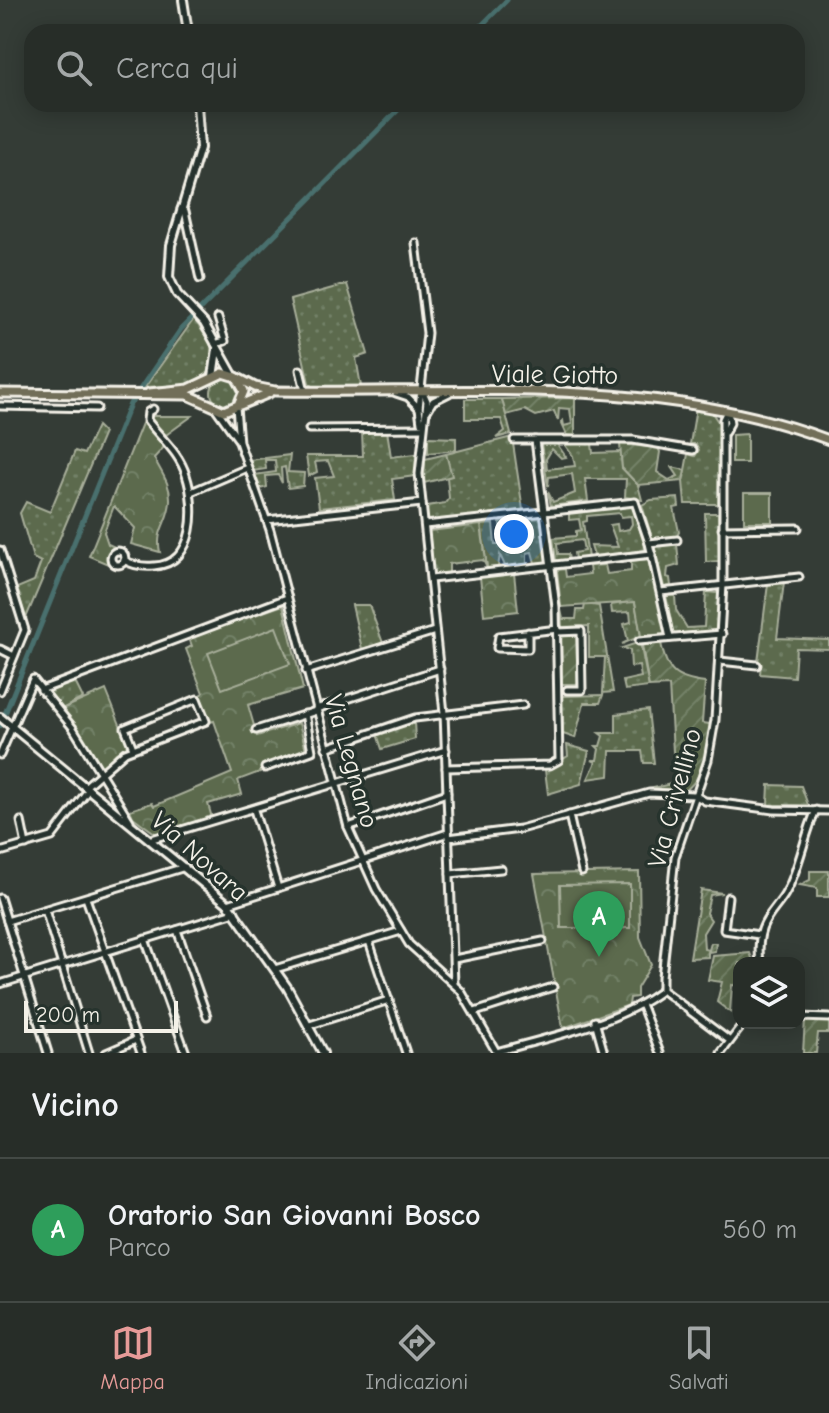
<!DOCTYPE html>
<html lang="it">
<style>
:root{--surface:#272d28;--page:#2f3530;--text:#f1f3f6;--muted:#a4a8a8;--line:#434945;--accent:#e69b98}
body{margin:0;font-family:"Comic Neue",sans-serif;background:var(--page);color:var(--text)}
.controls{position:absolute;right:24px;bottom:24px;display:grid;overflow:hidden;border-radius:16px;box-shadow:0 4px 20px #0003}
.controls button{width:72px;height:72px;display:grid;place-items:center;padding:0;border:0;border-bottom:2px solid var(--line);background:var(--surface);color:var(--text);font:40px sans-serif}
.scale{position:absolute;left:24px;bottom:20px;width:154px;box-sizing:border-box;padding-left:8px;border:4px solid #f4f1e8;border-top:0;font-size:22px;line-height:28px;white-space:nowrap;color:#f4f1e8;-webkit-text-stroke:6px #26332d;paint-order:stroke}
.you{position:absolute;left:514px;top:534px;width:28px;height:28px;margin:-20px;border:6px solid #fff;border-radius:50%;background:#1a73e8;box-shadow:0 0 0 12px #1a73e833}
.badge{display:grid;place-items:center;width:52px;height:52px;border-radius:50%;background:var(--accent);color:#fff;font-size:26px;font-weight:700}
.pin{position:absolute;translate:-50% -66px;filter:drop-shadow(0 2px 4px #0008)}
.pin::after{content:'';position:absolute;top:42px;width:28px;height:24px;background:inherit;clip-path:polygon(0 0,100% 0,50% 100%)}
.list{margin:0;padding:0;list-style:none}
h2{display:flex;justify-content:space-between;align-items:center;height:104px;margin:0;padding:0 32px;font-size:34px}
h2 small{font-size:26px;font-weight:400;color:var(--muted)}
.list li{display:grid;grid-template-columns:52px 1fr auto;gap:24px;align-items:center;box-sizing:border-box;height:144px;padding:0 32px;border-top:2px solid var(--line)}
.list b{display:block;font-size:30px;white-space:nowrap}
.list p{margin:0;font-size:26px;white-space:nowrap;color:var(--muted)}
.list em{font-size:26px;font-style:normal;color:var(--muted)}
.icon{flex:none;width:44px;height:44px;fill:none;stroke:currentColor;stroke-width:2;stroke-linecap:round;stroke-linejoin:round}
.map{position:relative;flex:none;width:829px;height:1053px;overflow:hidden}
.search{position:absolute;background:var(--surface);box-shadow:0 4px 20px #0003;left:24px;right:24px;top:24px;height:88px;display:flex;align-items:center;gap:20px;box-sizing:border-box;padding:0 28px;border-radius:24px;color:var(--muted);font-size:30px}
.sheet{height:248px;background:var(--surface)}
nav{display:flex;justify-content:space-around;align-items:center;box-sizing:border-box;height:112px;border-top:2px solid var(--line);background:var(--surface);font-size:22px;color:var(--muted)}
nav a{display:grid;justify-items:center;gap:4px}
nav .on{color:var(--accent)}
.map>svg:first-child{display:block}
</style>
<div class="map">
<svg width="829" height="1053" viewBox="0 0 829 1053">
<defs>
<pattern id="grass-dots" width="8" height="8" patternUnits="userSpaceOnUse" patternTransform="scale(2)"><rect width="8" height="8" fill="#5b6b4d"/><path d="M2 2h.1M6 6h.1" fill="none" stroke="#738167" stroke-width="1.8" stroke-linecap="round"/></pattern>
<pattern id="forest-crowns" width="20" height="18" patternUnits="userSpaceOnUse" patternTransform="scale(2)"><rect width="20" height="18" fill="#5b6b4d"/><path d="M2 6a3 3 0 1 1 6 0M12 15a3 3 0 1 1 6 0" fill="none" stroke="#738167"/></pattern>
<pattern id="garden-furrows" width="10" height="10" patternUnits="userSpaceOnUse" patternTransform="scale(2)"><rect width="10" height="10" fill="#5b6b4d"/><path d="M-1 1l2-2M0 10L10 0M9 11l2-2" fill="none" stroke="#738167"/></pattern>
</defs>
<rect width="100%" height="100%" fill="#343c36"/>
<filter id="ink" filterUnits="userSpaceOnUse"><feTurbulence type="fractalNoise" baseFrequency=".0125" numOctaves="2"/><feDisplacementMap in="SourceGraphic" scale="16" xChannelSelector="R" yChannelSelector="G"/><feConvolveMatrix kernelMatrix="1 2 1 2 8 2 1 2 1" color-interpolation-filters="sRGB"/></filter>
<g filter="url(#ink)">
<g fill="url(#grass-dots)" stroke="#a8ae9a" stroke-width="2">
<path d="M347,284L368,354L356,358L361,386H313L309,383L290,300Z"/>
<path d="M194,319L211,344L212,370L190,385L145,387Z"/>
<circle cx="225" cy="392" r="14"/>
<path d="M465,399H502L511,434L496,438L505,431L501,419H465Z"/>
<path d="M696,408L710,410L721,426L718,504H685L683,481L688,454L695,456L699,450L696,444H690Z"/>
<path d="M97,426L104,433L26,618L17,588L34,581L41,562L33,558L20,513L26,502L50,512L75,451L84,454Z"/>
<path d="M387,430L391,457L416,454L415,476L392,479L395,500L319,508L315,478L334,476L328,461L315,462L317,472L309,476L306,456H363L362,431Z"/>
<path d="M512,437L523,510L427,521V506L445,503L449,498L447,477L451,476L446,454Z"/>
<path d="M541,444H557L566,457L561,458L552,449L546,459L547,469L575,466L573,456L564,444H592L593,453L621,452L622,468L638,485L642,500L625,497L626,479H585L588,501L551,506L548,492L553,502L575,493L572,474L549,477L548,486Z"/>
<path d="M290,455L288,472L304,473L303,486L288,488L285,467L281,468L282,483L278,475L266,476L267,487L260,489L254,475L276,472L275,460H265L266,469L253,471L249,460Z"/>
<path d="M678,498L679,507L674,508L679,532L677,536L652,538L642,505L651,500Z"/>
<path d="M632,505L646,550L594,556L591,546L618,547L610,525L617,524L618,531L629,529L632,524L631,516L621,517L620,513L587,516V521L583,522L588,558L575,559L574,553L584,551L582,540L557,543L558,554H568L569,560L556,561L553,538L576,536V531L581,530L579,519L569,520V513Z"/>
<path d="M705,513H718L719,561L706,562Z"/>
<path d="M542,518L547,562L535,563L532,552L527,553V564L505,566L500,555L498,567L487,568L481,525L493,524L495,545H502L500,523L521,520L520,539L532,542L536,536L534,524L529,519Z"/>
<path d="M677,544L679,565L668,568L667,577L670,578L671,586L664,587L654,546Z"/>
<path d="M784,582L777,638L829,640V649L796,648L794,677L760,674L761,663L758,662L768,584Z"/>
<path d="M718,590V630L673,634L666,595L675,596L676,610L687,628L704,627L706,592L716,593Z"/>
<path d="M635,601L641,636L622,644L628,641L624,624L631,622L630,612L612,613L611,605Z"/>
<path d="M585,604L599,606L613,692L603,693L605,657H589V626L562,627L561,610L563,619H576L577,610H584Z"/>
<path d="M352,605H369L383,643L362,649Z"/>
<path d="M640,642L649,687L625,690L623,681L641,677L639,666L631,667L630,650L622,648Z"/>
<path d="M74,680L83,698L62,709L48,690Z"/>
<path d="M603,695L600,703H584L575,738L563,734L562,696Z"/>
<path d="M648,710L654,763H644L642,751H610L609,776L588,779L596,762L592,760H597L599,749L596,746H600L603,736L599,733H616V714Z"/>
<path d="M414,722L415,739L382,749L377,734Z"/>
<path d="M567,745L589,751L581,784L548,794L545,770L568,756Z"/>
<path d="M769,785L801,786L808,805H768Z"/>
</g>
<g fill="url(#forest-crowns)" stroke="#a8ae9a" stroke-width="2">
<path d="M153,413L154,416H192L166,435L150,418Z"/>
<path d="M143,421L165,446L154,458C161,472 171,484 170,501C169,522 155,530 160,552L131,544L135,528L114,506L104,532L108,544L117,548L108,556V564L89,556Z"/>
<path d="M428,437L456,438V450L428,453Z"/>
<path d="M481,525L487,568L483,560L449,564V573L434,575L429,531Z"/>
<path d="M649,559L665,634L641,636L635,602L561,607L557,570L565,569L566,577L590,574L589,566L605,565L607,574L631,571V561Z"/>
<path d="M514,573L518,611L484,615L480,577Z"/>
<path d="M283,605L303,689L248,705L257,736L299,723L306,750L264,765L265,770L238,780L242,794L208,804L212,818L156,834L133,817L130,810L152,803L154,806L232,773L214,721L210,722L200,695L203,693L186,649L192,646L189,638Z"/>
<path d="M106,690L129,747L116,753L102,770L62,709Z"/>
<path d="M639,872L640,937L651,965L637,988V997L630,998L629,1005L563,1028L534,874Z"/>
</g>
<g fill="url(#garden-furrows)" stroke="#a8ae9a" stroke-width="2">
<path d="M575,398V436L567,435L561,422L563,420L564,426L572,424L570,409L559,408L558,421L554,411L536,416L525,410L506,415L502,399Z"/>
<path d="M620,444L658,448L660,452L657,472L669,480L678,476L672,467L685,470L683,481L638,485L622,468Z"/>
<path d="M446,454L452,476L424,483L425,459Z"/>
<path d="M576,635L578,684H562L561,636Z"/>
<path d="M661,643C667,673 675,679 705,683L702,723L710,724C709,746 705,776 686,790L649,789L680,782L673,751L669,686L649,687L642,645Z"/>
<path d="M810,871H829V897H817V888L800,885L810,880Z"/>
<path d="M701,890L722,893L710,895L706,913L711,920L703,933L704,949L709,950L711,943H716L715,951L708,952V957L690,958Z"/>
<path d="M750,953L754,963H739V986L732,985L730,1012L717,1002L722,982L708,980L713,956Z"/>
<path d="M805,1019L829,1021V1033H818L816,1053H803Z"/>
</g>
<g fill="#5b6b4d" stroke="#a8ae9a" stroke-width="2">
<path d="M747,434V463H732V435Z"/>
<rect x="744" y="493" width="28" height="29"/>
<path d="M276,627L290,664L222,689L208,653Z"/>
<path d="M630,884V928H561L560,885Z"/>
</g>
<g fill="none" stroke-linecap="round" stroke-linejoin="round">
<g stroke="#4a706e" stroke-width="5">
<path d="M475,32L507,0"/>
<path d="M0,726L130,404L181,329L404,104"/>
</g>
<defs>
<g id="minor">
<path d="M181,209L185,211L200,279"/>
<path d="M416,243L427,333L419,408L421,423"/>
<path d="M215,344L225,341L218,318"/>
<path d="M300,370L305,391"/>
<path d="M423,392L427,401L419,474L444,713L454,984"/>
<path d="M396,393L408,397L419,408"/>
<path d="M0,406L97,408"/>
<path d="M236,407L239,442L270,530L348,827L376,889L409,944L461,991L497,1053"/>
<path d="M217,410L237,438"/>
<path d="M427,411L433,401L449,393"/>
<path d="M727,411L723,419V585L715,720L708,760L675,857L662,977V990L730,1041"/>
<path d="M309,429L422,428"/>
<path d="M725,432L730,423L728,411"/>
<path d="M514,440H633L693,450"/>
<path d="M191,492L247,468"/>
<path d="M267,520L422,503"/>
<path d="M425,525L635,502L649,543L670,638"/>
<path d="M722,529L798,528"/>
<path d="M649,543L677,540"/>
<path d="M0,550L25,630L0,691"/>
<circle cx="118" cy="558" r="7"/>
<path d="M124,560C134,566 143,567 154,566C197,564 196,505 186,475C179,452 161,439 147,420L148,412L153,409"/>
<path d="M431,579L652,554"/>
<path d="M661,592L799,577"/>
<path d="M528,632V649L497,648L499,636L558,629"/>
<path d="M558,632L581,631L582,690H567"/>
<path d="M639,641L722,634"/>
<path d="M0,649L14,656"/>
<path d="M720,661L757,665"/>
<path d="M306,671L435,631"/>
<path d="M41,690L287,598"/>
<path d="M316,709L440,669"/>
<path d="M256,730L316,711"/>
<path d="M326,748L415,718L523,705"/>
<path d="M0,755L33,679L73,728L130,821"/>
<path d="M265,768L312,751L305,714"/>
<path d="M446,768L550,765L559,760L556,607L535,440"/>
<path d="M86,786L125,752L206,721L197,699L125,728L133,748"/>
<path d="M254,810L278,888"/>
<path d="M569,815L582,872"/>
<path d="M21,821L26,845"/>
<path d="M348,827L447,793"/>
<path d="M448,838L520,829L649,793L694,795L705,801L774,810L829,811"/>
<path d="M152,839L446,750"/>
<path d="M0,852L52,837L89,789"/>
<path d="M450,874L501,869"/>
<path d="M728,897L724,930L759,935"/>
<path d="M0,898L48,1053"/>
<path d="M86,898L141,1053"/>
<path d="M228,904L448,833"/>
<path d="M45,910L89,1053"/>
<path d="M7,921L185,867"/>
<path d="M177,930L207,1016"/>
<path d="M145,939L186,1053"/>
<path d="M369,941L406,1053"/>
<path d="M454,959L543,941"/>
<path d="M760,963C754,913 780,915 793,877C802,854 806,833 816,810"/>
<path d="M275,969L401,931"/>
<path d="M0,984L235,912"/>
<path d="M641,1004L660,1053"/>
<path d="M475,1012L553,987"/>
<path d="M799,1017L829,1018"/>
<path d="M595,1021L604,1053"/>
<path d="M310,1025L389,1000"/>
<path d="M497,1052C550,1036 617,1025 662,990"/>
<path d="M106,1053L136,1040"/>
<path d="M721,1053L744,1023"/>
</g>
<g id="tertiary">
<path d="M183,0L188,32"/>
<path d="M197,104L200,148L171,245L169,277L177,294L204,323L233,375"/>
<path d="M213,377L217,349"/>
<path d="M0,717L228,904L287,987L323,1053"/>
</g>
<g id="primary">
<path d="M236,377L255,387L275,391C460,394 653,374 829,440"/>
<path d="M0,393L188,395L224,411L238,405L244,391L236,377L223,373L189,389L149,393"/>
<path d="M240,405L269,393"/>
</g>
</defs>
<use href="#minor" stroke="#f4f1e8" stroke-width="11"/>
<use href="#tertiary" stroke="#f4f1e8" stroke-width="12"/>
<use href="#primary" stroke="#f4f1e8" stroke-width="13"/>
<use href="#minor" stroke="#26332d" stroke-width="5"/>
<use href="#tertiary" stroke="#26332d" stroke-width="6"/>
<use href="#primary" stroke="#716e59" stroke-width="7"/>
</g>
</g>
<g text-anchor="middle" stroke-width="7" stroke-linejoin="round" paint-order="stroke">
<g font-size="26" fill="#f4f1e8" stroke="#26332d">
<text transform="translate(555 374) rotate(1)" y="9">Viale Giotto</text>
<text transform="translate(352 761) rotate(74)" y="9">Via Legnano</text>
<text transform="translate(674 798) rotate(-75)" y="9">Via Crivellino</text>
<text transform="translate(200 856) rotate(42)" y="9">Via Novara</text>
</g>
</g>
</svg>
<div class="controls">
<button><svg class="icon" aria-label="layers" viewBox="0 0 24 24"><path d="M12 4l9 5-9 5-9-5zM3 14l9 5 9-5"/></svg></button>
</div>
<div class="scale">200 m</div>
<div class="you"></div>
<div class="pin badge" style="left:599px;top:957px;background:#2e9e5b">A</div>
<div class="search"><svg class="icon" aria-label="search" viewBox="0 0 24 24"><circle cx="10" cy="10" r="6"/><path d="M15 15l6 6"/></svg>Cerca qui</div>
</div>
<section class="sheet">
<h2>Vicino<small></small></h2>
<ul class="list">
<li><span class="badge" style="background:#2e9e5b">A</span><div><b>Oratorio San Giovanni Bosco</b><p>Parco</p></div><em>560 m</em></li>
</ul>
</section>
<nav>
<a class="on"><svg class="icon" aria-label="map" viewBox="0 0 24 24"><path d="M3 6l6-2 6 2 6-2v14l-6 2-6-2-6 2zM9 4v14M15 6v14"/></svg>Mappa</a>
<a><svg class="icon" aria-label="directions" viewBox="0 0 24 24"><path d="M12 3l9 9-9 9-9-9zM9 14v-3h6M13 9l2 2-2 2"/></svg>Indicazioni</a>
<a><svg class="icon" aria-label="saved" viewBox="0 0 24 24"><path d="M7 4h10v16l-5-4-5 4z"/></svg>Salvati</a>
</nav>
